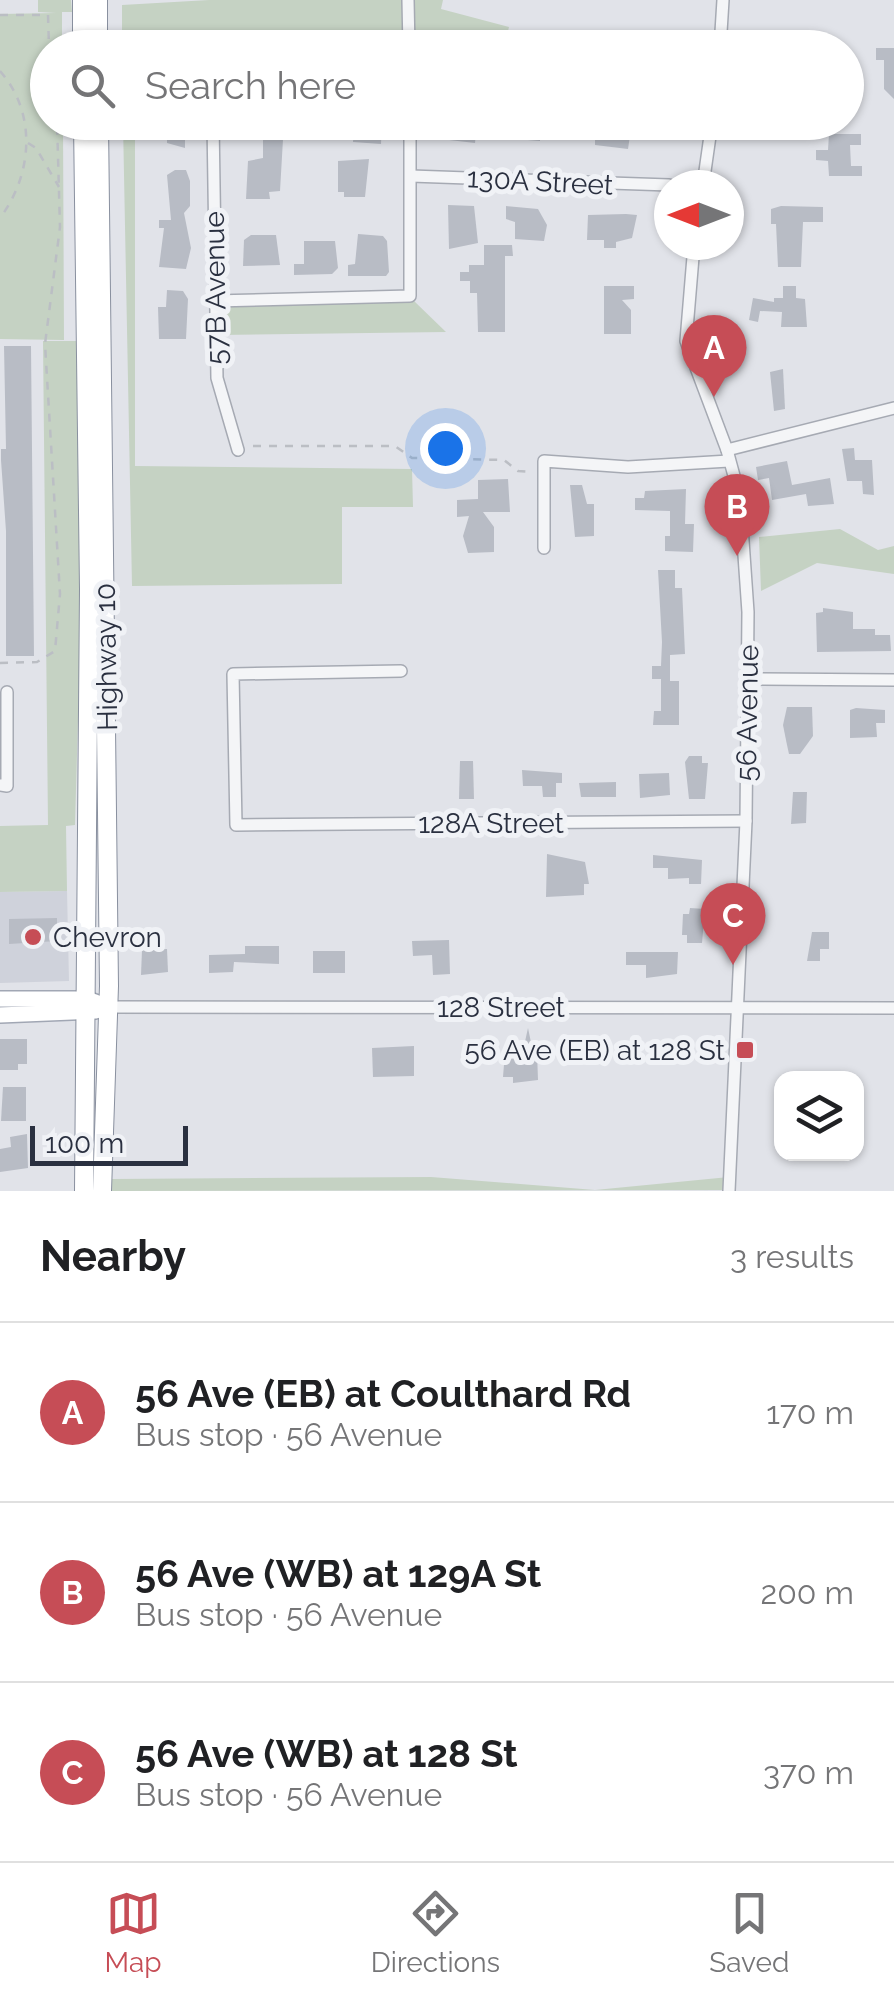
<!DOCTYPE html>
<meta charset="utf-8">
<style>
:root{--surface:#fff;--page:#f2f2f2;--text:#202124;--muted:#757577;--line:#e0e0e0;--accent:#c64d56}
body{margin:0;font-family:Raleway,sans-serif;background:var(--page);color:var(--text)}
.controls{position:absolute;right:30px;bottom:30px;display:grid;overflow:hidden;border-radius:20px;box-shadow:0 2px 8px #0004}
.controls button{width:90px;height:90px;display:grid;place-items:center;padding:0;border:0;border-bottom:2px solid var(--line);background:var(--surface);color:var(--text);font:50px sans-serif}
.compass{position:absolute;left:654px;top:170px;width:90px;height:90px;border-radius:50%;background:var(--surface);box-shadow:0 2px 8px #0004;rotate:270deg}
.scale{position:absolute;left:30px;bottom:25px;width:158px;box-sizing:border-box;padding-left:10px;border:5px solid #2a3040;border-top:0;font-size:28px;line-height:35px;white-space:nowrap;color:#2a3040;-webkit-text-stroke:8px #f0f2f6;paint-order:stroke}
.you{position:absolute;left:445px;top:448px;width:35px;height:35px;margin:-25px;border:8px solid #fff;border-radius:50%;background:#1a73e8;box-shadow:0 0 0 15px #1a73e833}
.badge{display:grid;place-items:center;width:65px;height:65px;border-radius:50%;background:var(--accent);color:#fff;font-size:32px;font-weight:700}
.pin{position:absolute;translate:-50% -82px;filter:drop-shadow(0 2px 5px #0008)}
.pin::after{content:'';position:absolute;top:52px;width:35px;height:30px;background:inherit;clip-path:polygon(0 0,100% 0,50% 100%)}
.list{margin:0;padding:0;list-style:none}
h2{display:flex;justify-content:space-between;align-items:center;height:130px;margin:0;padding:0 40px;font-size:42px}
h2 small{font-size:32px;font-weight:400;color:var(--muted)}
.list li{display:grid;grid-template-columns:65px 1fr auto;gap:30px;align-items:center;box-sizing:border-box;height:180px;padding:0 40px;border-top:2px solid var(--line)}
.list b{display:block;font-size:38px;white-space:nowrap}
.list p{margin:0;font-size:32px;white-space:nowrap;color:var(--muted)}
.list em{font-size:32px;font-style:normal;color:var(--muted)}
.icon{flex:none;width:55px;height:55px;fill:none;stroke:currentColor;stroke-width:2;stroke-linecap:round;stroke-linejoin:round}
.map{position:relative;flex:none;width:894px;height:1191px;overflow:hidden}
.search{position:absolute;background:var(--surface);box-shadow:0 2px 8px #0004;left:30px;right:30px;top:30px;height:110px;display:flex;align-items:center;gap:25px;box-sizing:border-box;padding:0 35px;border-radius:55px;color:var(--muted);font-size:38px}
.sheet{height:670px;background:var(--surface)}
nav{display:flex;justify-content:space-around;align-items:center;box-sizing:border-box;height:140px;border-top:2px solid var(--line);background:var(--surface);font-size:28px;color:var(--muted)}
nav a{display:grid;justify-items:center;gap:5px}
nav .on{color:var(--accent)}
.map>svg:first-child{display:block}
</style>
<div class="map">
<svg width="894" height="1191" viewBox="0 0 894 1191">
<rect width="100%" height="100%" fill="#e1e3e9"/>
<path fill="#cfd2db" d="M67,891L69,981L0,983V892Z"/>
<g fill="#c5d2c3">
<path d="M38,0H71L72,12H62V47L48,48V122L63,123L64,340L0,339V14L56,13L38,12Z"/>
<path d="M209,0H443L441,9L509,27L504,47H122V5Z"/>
<path d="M123,123H135V466L412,469L413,507H342V584L132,586Z"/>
<path d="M231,301H414L446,332L219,335V304Z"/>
<path d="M43,341H78L80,649L75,825L66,826L67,891L0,892V826L48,825Z"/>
<path d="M840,529L878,550L894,546V574L817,563L761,591L759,537Z"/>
<path d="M431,1177L595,1190L729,1177L730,1190L112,1191V1179Z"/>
</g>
<g fill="#b8bcc5">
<path d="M876,48H894V99L884,89V60H876Z"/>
<path d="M160,122H185V148L167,143V135H160Z"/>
<path d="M257,122H284L280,191L269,192L270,199H246L248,161L263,158V139H255Z"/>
<path d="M354,122H382L381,144L353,142Z"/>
<path d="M448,122H477L475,143L449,140Z"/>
<path d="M510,122H540V141L515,139Z"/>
<path d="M610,122H632L628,149L595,145V131H610Z"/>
<path d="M829,134H861V145H850L851,166H862V176H829L828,161L816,160V150H828Z"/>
<path d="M369,159L365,197H344V192H338V161Z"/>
<path d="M175,170H186L190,181V206L184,213L191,248L186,269L159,267L164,228H159V220H171L167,175Z"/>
<path d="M448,205L474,206L478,243L449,249Z"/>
<path d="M506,206L538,209L547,225L544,241L515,239V222L506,219Z"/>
<path d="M781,206L823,207V222H803L801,267H778L776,224H771V209Z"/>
<path d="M626,214L637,215L632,238L616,242V248H604V240H587L588,215Z"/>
<path d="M358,234L383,236L387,241L389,272L386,276H348V265L355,264Z"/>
<path d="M251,235H276L280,265L243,266L244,240Z"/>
<path d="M304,241H335L338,268L332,274L294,275V264H304Z"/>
<path d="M484,245H512L513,256H505V332H478L477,293H470V281H460V272H469V265H484Z"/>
<path d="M604,286H634V299L622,300L631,310V334H604Z"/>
<path d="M783,286H796V298L805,299L807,327H781L782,312L760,311L758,322L749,320L753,298L774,302V298H783Z"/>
<path d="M167,290L183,291L188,299L186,339H159L158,307H166Z"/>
<path d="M4,346H31L34,656H6V531L1,460V449H6Z"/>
<path d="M783,369L785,409L774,411L770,372Z"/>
<path d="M854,448L855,460H872L874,495L863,494L862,481H847L842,449Z"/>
<path d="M787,461L792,485L830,478L834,504L808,506L806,494L772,500L769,478L758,480L756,467Z"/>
<path d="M508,479L510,512H483L494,527V552L468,553L463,536L469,516L457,517V500L478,499V480Z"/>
<path d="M570,485H582L587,504H594V536L575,537Z"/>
<path d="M686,489L685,524H694L693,552L665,551V536H670V511L635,510V498H644L645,491Z"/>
<path d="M658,570H675V588H682L685,654L670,655V681H679V725H653L654,711H661V679H652V666H661L662,642Z"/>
<path d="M823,608L853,612V629H875V635H890L891,651L817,652L816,613L823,612Z"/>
<path d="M787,707H812L813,736L800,754H789L787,745L783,725Z"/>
<path d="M856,708L885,710V723H876L877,737L850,738V710Z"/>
<path d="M689,756H702V763H708L705,799H689L685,762Z"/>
<path d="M460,761H473L474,799H459Z"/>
<path d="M522,770L562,773V783H556V797H543L542,786H523Z"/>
<path d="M669,773L670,795L640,798L639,774Z"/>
<path d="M616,782V797H581L579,783Z"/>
<path d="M793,792H807L806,823L791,824Z"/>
<path d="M547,854L585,862L589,884H584V895L546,897Z"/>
<path d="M653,855L702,860L701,884H689V878L668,879V868H653Z"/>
<path d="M690,908L705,909L702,943H687V935H682L683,914H689Z"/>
<path d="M57,918V941L9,944V919Z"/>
<path d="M812,932H829V949H820V961H807Z"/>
<path d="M449,940L450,974L433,975L432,955L413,956L412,941Z"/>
<path d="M245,946H279V964L234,962L233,972L209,973V955L245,954Z"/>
<path d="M167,949L168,972L141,975L142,950Z"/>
<rect x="313" y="951" width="32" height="22"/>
<path d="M626,952H678L677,974L646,978V965H626Z"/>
<path d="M528,1028L533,1052H537L538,1080L513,1083V1077H503L505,1052L522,1055Z"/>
<path d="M0,1039H27V1064H18V1070H0Z"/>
<path d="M414,1046V1076L373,1077L372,1048Z"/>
<path d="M3,1087H26V1121H1Z"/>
<path d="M27,1134L28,1168L0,1172V1149L11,1147L10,1137Z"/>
</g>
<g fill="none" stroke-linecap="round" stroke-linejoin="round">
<defs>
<g id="minor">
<path d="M408,0L409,48"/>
<path d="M720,48L723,0"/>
<path d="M213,122L217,378L238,450"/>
<path d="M411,176L669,185"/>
<path d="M703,185L712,122"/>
<path d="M694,245L686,341L727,450L740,498L748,612L746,821L729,1191"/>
<path d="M214,301L410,296V122"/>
<path d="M727,450L894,408"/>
<path d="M544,548V461L628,467L729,461"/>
<path d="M401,671L233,674L236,825L746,821"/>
<path d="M748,679L894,680"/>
<path d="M0,785L7,786V692"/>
<path d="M109,1007L894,1008"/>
</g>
<g id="major">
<path d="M0,999H87L109,1007"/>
<path d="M0,1015L96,1011"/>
</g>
<g id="highway">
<path d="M82,0V48"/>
<path d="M98,0V48"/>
<path d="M83,122L89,589L84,1191"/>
<path d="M99,122L109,986L102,1191"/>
</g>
</defs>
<use href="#minor" stroke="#a6aab3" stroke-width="14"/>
<use href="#major" stroke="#a1a7b4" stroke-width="18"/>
<use href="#highway" stroke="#89909f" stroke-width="20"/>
<g stroke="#bbbec4" stroke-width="2.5" stroke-dasharray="8 8" stroke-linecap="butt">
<path d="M0,15H48L49,48"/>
<path d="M0,71C37,113 33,174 0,218"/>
<path d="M28,143L36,148L59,187"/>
<path d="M253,446H395L412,458L504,460L518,471L533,472"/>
<path d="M0,663L37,662L55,651L60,594L45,344L60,227L57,122"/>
</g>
<use href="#minor" stroke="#f4f5f7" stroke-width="11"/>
<use href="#major" stroke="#fff" stroke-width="15"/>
<use href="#highway" stroke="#fff" stroke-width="18"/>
</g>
<g fill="#c64d56" stroke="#f0f2f6" stroke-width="4">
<circle cx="33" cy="937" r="10"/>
<rect x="735" y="1040" width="20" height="20" rx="5"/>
</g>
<g text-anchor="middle" stroke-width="10" stroke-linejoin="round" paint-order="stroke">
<g font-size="28" fill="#2a3040" stroke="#f0f2f6">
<text transform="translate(540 181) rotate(3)" y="10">130A Street</text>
<text transform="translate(215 288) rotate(-91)" y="10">57B Avenue</text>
<text transform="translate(106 657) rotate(-91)" y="10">Highway 10</text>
<text transform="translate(747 713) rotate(-89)" y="10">56 Avenue</text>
<text x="491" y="833">128A Street</text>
<text x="501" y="1017">128 Street</text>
</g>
<g font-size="28" fill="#2a3040" stroke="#f0f2f6" text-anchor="start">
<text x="53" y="947">Chevron</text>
<text x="725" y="1060" text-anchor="end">56 Ave (EB) at 128 St</text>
</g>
</g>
</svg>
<div class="controls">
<button><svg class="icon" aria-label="layers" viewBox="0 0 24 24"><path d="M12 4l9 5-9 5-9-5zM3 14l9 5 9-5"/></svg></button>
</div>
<svg class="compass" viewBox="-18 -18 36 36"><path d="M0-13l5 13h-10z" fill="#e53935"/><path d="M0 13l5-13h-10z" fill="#757577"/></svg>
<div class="scale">100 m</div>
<div class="you"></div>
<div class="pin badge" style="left:714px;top:397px">A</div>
<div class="pin badge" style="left:737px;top:556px">B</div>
<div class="pin badge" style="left:733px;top:965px">C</div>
<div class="search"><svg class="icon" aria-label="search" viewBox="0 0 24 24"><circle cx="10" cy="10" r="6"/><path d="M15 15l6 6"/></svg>Search here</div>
</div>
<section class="sheet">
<h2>Nearby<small>3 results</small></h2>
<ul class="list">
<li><span class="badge">A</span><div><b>56 Ave (EB) at Coulthard Rd</b><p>Bus stop · 56 Avenue</p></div><em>170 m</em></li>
<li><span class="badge">B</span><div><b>56 Ave (WB) at 129A St</b><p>Bus stop · 56 Avenue</p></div><em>200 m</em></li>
<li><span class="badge">C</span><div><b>56 Ave (WB) at 128 St</b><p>Bus stop · 56 Avenue</p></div><em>370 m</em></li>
</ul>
</section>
<nav>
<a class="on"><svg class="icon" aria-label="map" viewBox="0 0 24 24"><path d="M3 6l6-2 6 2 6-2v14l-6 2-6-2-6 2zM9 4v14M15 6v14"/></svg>Map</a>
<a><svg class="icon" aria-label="directions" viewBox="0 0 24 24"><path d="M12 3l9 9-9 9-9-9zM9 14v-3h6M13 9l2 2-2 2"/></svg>Directions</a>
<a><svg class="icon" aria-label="saved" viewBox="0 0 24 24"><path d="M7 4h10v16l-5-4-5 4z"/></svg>Saved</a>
</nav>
